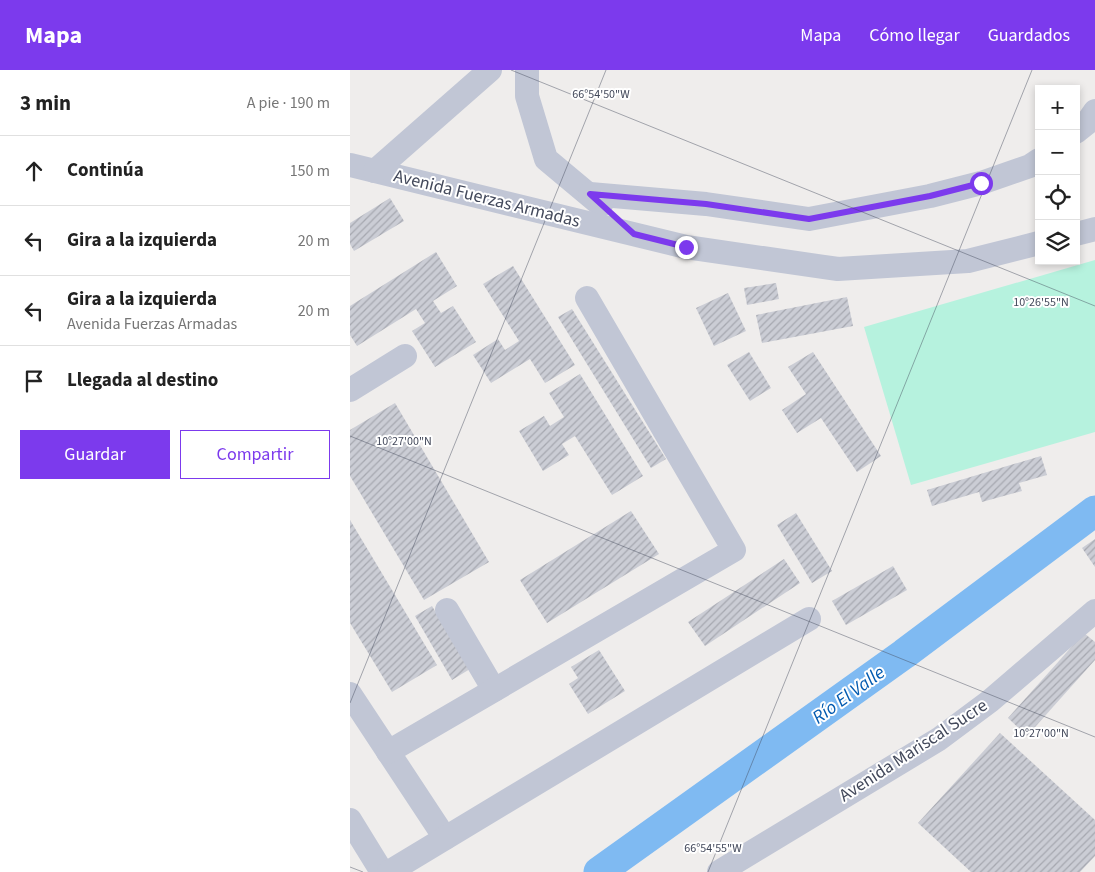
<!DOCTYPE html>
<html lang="es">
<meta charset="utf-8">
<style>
:root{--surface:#fff;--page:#f2f2f2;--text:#222;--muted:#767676;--line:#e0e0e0;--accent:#7c3aed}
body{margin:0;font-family:"Source Sans 3",sans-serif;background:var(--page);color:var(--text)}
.controls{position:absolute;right:15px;top:15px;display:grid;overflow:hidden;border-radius:0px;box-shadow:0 2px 8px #0003}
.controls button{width:45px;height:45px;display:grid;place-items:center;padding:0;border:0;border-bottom:1px solid var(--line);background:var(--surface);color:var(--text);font:25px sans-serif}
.stop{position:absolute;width:15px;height:15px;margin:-11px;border:4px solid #7c3aed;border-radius:50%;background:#fff}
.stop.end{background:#7c3aed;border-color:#fff;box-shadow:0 1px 5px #0008}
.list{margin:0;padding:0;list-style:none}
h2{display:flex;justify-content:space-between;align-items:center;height:65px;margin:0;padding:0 20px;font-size:21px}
h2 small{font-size:16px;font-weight:400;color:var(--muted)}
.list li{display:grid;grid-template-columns:32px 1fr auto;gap:15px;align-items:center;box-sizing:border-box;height:70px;padding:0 20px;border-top:1px solid var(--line)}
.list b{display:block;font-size:19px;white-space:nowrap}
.list p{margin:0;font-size:16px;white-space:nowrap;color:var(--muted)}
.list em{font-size:16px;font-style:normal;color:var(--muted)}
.actions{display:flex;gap:10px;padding:15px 20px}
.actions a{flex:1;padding:11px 0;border:1px solid var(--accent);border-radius:0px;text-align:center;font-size:18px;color:var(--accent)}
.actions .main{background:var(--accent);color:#fff}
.icon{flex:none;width:28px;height:28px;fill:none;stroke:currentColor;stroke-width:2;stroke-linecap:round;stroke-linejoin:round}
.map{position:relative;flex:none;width:745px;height:802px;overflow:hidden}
header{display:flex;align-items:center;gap:30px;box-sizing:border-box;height:70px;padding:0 25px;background:var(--accent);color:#fff}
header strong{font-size:24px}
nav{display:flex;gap:28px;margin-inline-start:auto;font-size:18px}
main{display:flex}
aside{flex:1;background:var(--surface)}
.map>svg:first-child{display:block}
</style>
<header>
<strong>Mapa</strong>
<nav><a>Mapa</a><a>Cómo llegar</a><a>Guardados</a></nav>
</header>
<main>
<aside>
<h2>3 min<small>A pie · 190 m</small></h2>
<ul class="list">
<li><svg class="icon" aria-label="ahead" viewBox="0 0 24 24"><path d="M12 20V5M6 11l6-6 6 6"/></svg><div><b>Continúa</b></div><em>150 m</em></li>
<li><svg class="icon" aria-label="left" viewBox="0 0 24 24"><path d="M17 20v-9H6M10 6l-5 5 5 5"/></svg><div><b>Gira a la izquierda</b></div><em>20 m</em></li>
<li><svg class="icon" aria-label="left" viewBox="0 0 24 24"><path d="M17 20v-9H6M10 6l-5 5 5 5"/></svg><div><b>Gira a la izquierda</b><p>Avenida Fuerzas Armadas</p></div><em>20 m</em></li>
<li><svg class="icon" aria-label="arrive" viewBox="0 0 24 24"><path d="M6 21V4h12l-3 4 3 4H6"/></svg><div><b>Llegada al destino</b></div></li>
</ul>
<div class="actions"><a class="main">Guardar</a><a>Compartir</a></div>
</aside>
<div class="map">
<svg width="745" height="802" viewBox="0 0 745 802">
<defs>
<pattern id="building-hatch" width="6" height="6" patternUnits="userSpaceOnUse" patternTransform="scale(1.25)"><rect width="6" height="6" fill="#cbcdd5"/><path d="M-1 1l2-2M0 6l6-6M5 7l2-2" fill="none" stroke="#a6a8b0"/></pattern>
</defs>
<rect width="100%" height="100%" fill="#efedec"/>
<path fill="#b6f2de" d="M745,190V362L561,415L514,257Z"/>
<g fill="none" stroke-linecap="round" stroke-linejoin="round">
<path stroke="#7fbaf2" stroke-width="31" d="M249,802L554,584L745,441"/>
</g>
<g fill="url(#building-hatch)">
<path d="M40,128L54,151L4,181L0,174V153Z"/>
<path d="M86,182L107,216L83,231L91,243L103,236L126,272L85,297L62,261L75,253L66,239L7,276L0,265V236Z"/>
<path d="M163,196L225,295L195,313L180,289L141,313L123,285L148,269L155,280L169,271L133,214Z"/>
<path d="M426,213L429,229L397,235L394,218Z"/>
<path d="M378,223L396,261L364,276L346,238Z"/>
<path d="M497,227L503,256L412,273L406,245Z"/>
<path d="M222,239L316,389L301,398L208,247Z"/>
<path d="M399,282L421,318L400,331L377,295Z"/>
<path d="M463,282L531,386L507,402L471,348L447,363L432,340L456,324L438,297Z"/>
<path d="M230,304L293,406L262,425L225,366L212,374L219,385L193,401L169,361L194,346L200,356L214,347L199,323Z"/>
<path d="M45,333L139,492L74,530L0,406V360Z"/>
<path d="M691,386L697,405L669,413L672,421L632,432L629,422L582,436L577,420Z"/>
<path d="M281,441L309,484L197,553L170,510Z"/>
<path d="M446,443L482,501L462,513L427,455Z"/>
<path d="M0,450L87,595L42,622L0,553Z"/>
<path d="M745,469V497L732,478Z"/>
<path d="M434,489L450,513L355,576L338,552Z"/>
<path d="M543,496L557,520L496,555L482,531Z"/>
<path d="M82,536L120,599L102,610L65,546Z"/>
<path d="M734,563L745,572V590L677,666L658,648Z"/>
<path d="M249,580L275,621L238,644L219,614L228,608L221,597Z"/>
<path d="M650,663L745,750V786L730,802H621L568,753Z"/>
</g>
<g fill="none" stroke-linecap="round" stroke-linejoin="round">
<g stroke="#c1c6d5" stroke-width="24">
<path d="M177,0V26L196,89L251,135"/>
<path d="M726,62L736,54L745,41"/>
<path d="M0,95L336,177L488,199L618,191L689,173"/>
<path d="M25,101L140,0"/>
<path d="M240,124L356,134L459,149L580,126L631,113L680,96L689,90"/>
<path d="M726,164L745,159"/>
<path d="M0,320L55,286"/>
<path d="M97,540L144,620"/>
<path d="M0,624L95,768"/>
<path d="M38,682L384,480L237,228"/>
<path d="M0,750L32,802"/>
<path d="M39,802L459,549"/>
<path d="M369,802L589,669L640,631L745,541"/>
</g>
</g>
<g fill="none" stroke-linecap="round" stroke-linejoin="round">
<path stroke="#7c3aed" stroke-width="6" d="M336,177L284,164L240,124L356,134L459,149L580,126L631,113"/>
</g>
<path fill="none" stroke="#43495b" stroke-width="1" stroke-opacity="0.45" d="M161,0L745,236M0,366L745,667M0,633L256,0M0,797L13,802M358,802L682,0"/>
<g text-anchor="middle" stroke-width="4" stroke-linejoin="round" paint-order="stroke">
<g font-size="18" fill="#43495b" stroke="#fff">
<text transform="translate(137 128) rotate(14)" y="6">Avenida Fuerzas Armadas</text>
<text transform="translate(563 680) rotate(-33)" y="6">Avenida Mariscal Sucre</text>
</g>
<g font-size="19" font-style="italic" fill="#025ab0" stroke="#fff">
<text transform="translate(498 624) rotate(-36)" y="7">Río El Valle</text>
</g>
</g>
<g font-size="12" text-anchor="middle" fill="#43495b" stroke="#fff" stroke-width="4" stroke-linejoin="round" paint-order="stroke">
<text x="251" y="28">66°54'50"W</text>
<text x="691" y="236">10°26'55"N</text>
<text x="54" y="375">10°27'00"N</text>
<text x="691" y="667">10°27'00"N</text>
<text x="363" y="782">66°54'55"W</text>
</g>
</svg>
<div class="controls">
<button>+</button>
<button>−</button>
<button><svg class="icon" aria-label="locate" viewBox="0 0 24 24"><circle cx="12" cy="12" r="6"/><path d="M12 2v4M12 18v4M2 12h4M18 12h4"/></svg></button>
<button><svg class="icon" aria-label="layers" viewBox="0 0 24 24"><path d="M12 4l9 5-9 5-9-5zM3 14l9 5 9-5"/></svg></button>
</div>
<div class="stop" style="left:631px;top:113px"></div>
<div class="stop end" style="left:336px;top:177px"></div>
</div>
</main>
